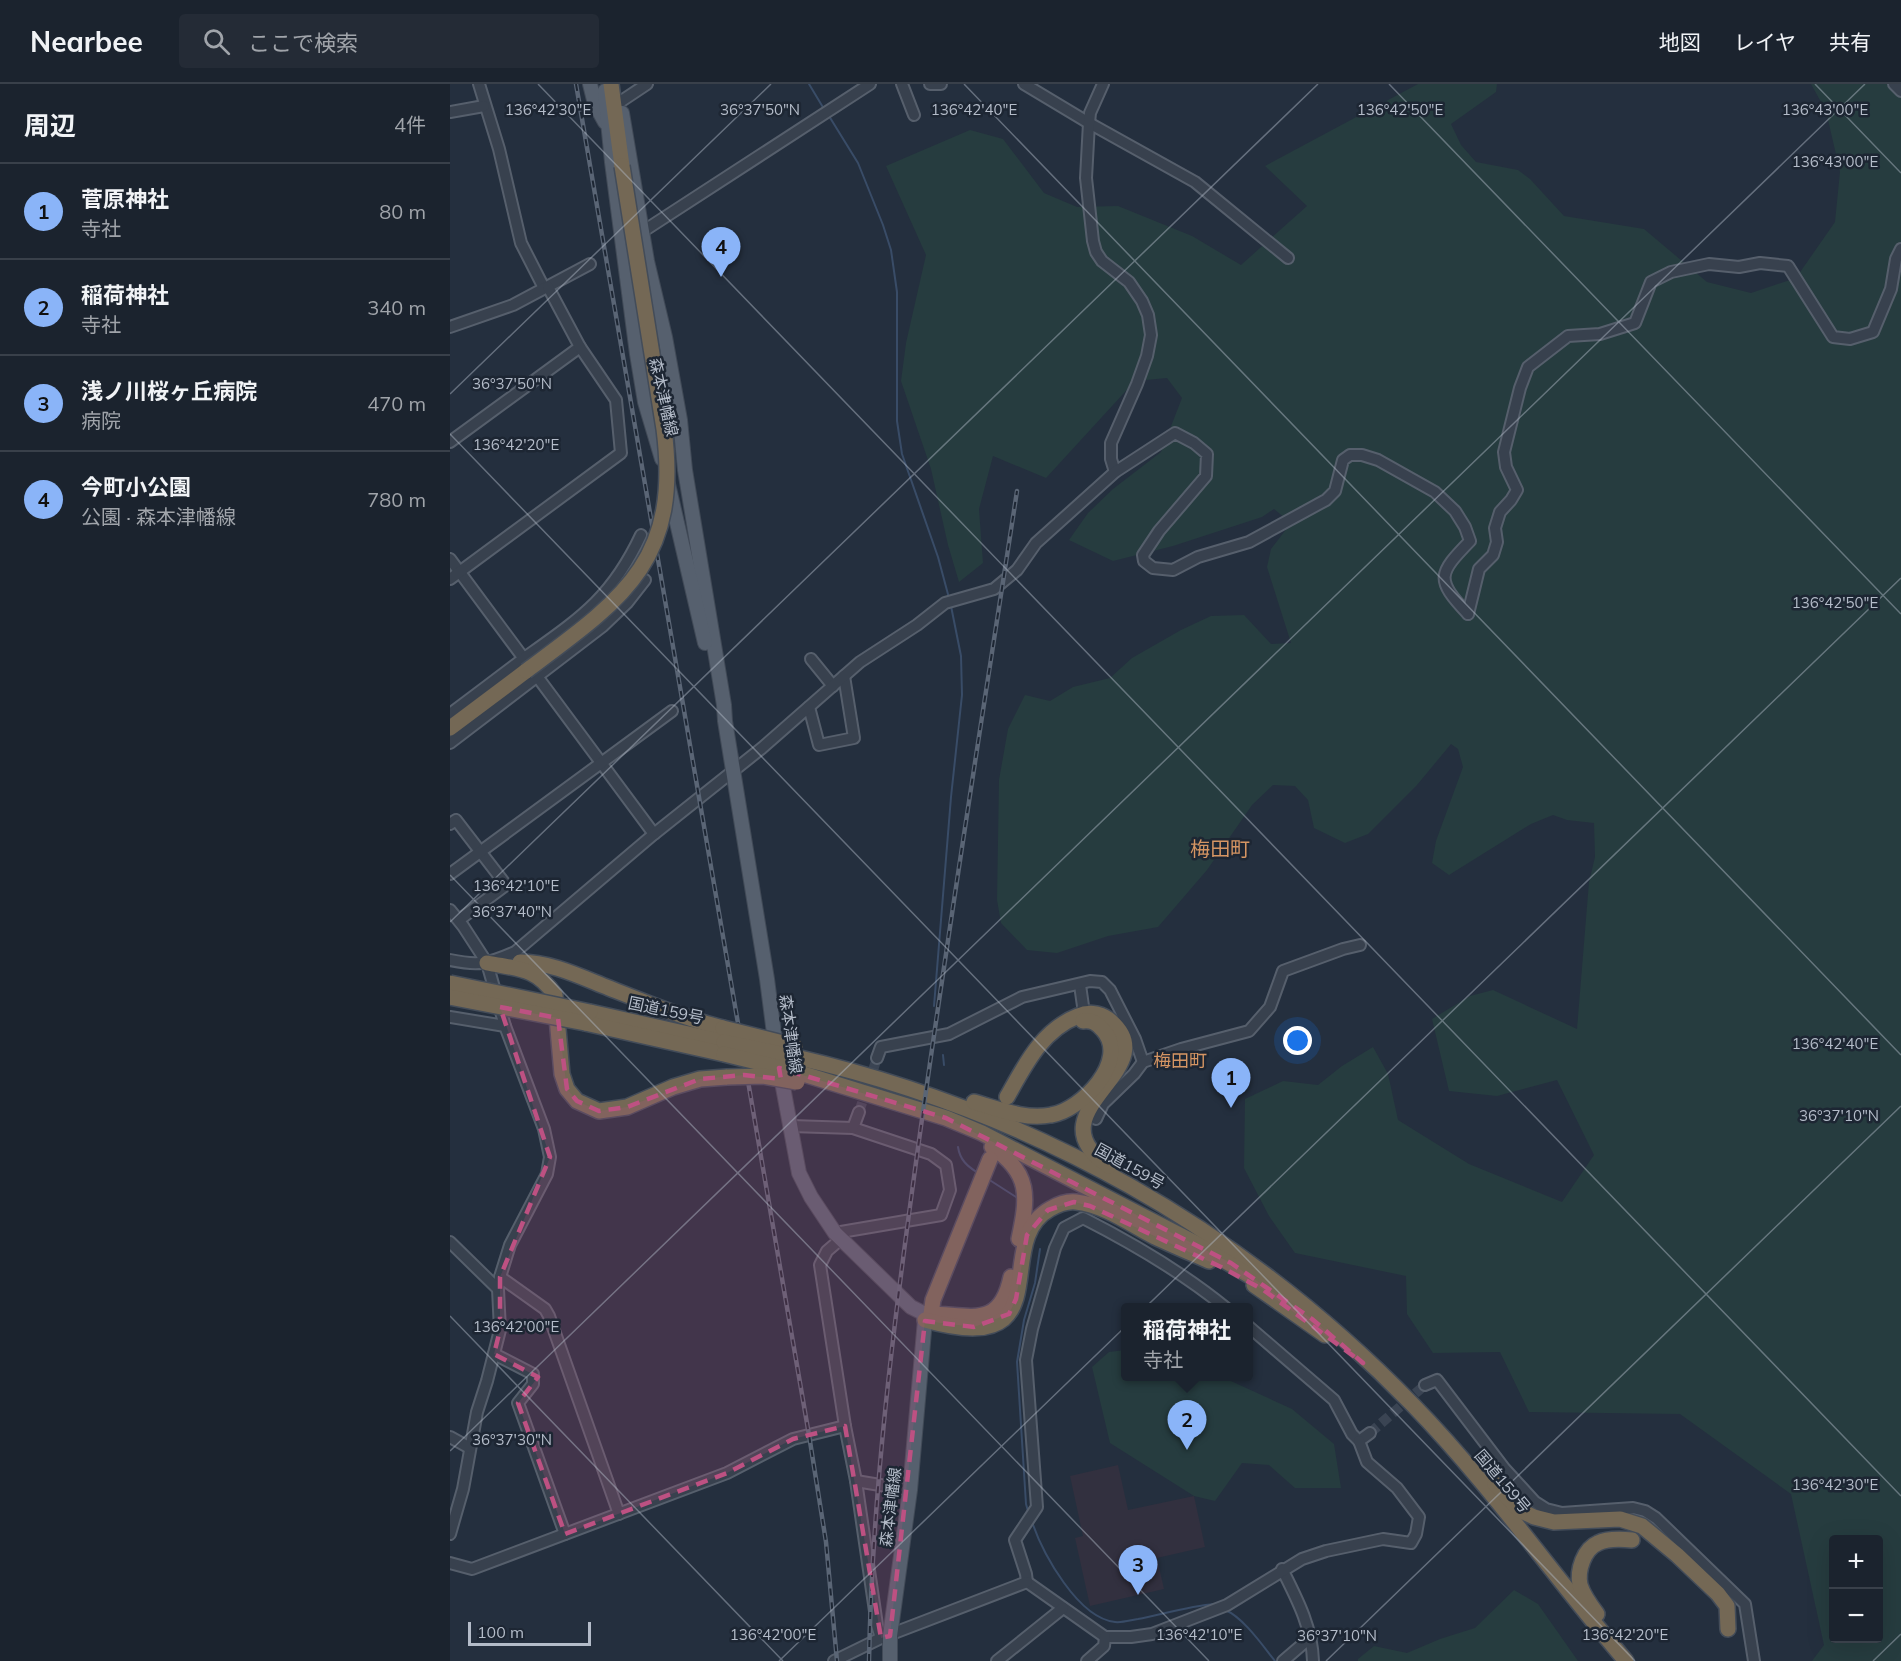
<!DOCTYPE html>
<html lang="ja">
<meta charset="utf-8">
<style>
:root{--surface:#1b232e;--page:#242b36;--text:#f1f3f6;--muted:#a0a4aa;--line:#39404a;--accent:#8ab4f8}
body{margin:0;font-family:Mulish,"Noto Sans JP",sans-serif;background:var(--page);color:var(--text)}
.controls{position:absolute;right:18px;bottom:18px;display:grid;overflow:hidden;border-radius:6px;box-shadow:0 6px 24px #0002}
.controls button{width:54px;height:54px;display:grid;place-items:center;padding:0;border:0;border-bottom:2px solid var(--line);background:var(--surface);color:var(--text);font:30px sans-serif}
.scale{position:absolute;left:18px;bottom:15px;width:123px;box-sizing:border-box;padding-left:6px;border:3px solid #b4bcc9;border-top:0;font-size:16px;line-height:21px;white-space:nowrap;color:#b4bcc9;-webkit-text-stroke:4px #1d2633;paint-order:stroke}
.you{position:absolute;left:848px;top:957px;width:21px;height:21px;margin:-15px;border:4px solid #fff;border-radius:50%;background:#1a73e8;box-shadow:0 0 0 9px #1a73e833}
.badge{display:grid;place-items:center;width:39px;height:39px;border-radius:50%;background:var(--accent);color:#111;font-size:20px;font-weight:700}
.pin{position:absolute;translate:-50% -50px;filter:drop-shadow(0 2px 3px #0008)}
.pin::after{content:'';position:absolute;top:32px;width:21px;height:18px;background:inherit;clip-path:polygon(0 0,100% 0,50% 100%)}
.popup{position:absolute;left:671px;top:1219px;width:132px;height:78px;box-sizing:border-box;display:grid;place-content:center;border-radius:6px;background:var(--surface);filter:drop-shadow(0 2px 4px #0005);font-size:20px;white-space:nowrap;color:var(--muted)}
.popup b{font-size:22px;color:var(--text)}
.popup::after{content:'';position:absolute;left:50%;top:100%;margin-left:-12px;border:12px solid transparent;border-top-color:var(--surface)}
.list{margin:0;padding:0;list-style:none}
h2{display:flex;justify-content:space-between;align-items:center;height:78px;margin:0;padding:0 24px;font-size:26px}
h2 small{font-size:20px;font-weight:400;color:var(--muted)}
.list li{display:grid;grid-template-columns:39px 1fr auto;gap:18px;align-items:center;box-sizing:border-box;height:96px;padding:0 24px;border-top:2px solid var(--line)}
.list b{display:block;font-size:22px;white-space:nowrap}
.list p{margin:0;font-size:20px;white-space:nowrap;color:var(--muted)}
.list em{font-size:20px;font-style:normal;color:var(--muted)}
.icon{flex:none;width:33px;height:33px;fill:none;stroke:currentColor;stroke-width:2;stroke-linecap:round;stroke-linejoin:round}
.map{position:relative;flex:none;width:1451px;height:1577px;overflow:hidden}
header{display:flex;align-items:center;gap:36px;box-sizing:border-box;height:84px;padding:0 30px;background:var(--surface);border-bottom:2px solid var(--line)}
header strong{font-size:28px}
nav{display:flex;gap:33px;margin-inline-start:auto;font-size:21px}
.search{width:420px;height:54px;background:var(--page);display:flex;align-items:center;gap:15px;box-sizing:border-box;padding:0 21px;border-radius:6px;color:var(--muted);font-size:22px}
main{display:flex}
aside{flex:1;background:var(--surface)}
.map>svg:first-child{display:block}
</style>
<header>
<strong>Nearbee</strong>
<div class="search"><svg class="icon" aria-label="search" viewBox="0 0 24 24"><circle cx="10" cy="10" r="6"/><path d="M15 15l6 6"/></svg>ここで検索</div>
<nav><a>地図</a><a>レイヤ</a><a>共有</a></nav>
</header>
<main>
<aside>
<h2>周辺<small>4件</small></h2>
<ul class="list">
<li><span class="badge">1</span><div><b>菅原神社</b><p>寺社</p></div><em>80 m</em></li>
<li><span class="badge">2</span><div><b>稲荷神社</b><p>寺社</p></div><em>340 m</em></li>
<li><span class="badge">3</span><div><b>浅ノ川桜ヶ丘病院</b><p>病院</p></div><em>470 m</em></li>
<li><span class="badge">4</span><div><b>今町小公園</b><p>公園 · 森本津幡線</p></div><em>780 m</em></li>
</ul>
</aside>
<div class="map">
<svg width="1451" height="1577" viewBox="0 0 1451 1577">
<rect width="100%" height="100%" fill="#242f3e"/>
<path fill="#32303f" d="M668,1381L678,1426L744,1412L755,1463L707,1474L714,1505L640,1522L625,1454L633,1452L620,1392Z"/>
<g fill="#263c3f" fill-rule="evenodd">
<path d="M968,0H1047L1046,8L1001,40L1011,61L1026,78L1068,86L1080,95L1114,132L1194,145L1257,198L1301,209L1346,194L1385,138L1390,88L1376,27L1361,0H1451V1577H1362L1374,1561L1341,1410L1230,1330L1079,1328L1050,1268L983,1269L957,1230L956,1192L845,1169L819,1132L794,1084L795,1015L833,997L868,1001L892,982L923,963L938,990L948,1036L1019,1080L1112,1118L1144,1071L1107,996L1047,1012L999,1007L982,935L1020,912L1043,906L1127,945L1139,798L1145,773L1144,739L1117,736L1103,731L1081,740L999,791L982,779L986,757L1013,683L1008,665L1001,660L967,701L918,750L895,759L864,744L858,716L845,702L823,701L802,721L757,786L708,843L658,852L607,869L577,866L551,839L547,816L549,696L558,645L575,611L600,617L623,603L660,594L682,574L731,546L761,532L794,531L821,560L841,559L817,483L821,465L841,439L824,425L812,433L723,462L663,477L619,456L638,429L663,405L711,368L732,314L717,294L685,297L596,394L543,372L529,425L533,479L509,498L498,461L481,385L451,297L456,259L476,171L436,82L520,46L553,55L594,109L627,123L668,122L742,152L791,181L857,122L815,82ZM1384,1456H1428V1554H1384Z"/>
<path d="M675,1266L676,1292L772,1293L842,1325L884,1360L891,1404H845L819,1381L792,1379L765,1417L744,1412L660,1359L642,1283L659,1268Z"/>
<path d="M1064,1506L1088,1520L1128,1577H908V1575L924,1562L957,1569L990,1555L1025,1544Z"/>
</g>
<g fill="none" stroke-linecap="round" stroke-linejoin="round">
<g stroke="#394c67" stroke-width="2">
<path d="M359,0L374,25"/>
<path d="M379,32L408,79L433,141L441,166L447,208V337L452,370L488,473L499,514"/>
<path d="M484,922L501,713L512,611L511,572L501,522"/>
<path d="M493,971L494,981"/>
<path d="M508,1063C510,1076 517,1082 528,1089"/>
<path d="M538,1095L566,1113"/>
<path d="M578,1427L576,1420L567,1278L574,1236L585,1199L590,1165"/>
<path d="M582,1438C593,1470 628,1534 665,1538C672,1539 681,1536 688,1535C713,1530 740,1522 765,1520"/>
<path d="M775,1526C793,1533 813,1562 825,1577"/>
</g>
<g stroke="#3a4453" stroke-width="10" stroke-dasharray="10 5" stroke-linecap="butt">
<path d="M409,1028L427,974"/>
<path d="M920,1349L975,1301"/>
</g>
<defs>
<g id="minor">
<path d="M29,0L49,65L71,159L94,204"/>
<path d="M452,0L464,31"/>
<path d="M480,0H491"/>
<path d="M574,0L639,39L745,98L838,174"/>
<path d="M653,0L640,29L639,39L636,94L643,157L646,168L652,177L679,198L692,217L698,231L701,251L697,272L687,300L661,359V375L665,388"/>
<path d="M1444,0L1451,7"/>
<path d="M170,18L197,0"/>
<path d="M0,28L34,22"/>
<path d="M192,148L420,0"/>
<path d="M0,243L63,221L140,180"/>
<path d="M0,358L130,263"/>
<path d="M0,475L204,750"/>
<path d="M0,495L171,369L166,316L130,263L98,203"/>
<path d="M1018,530L1029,485L1043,471L1047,458L1045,444L1050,428L1061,416L1067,406L1056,383L1054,368L1070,304L1078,283L1118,252L1150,250L1185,239L1201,198L1221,188L1259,180L1289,183L1310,179L1338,182L1383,253L1400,255L1423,248L1441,205L1446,175L1451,165"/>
<path d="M361,575L383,602"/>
<path d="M359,623L369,661L404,654L394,592"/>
<path d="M0,630C24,612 49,593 73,575C129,535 161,515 191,451"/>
<path d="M0,659L153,542L177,519L195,496"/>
<path d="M0,740L6,736L56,801L9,836"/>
<path d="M0,790L222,627"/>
<path d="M0,826L13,842L37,879L55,942L94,1045L100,1073L97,1090L60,1161L50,1193L48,1205L50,1246L37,1297L27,1328L13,1405L0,1450"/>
<path d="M0,876C28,882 38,880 65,868L204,750L312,664L410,578L467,541L495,519L544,505L567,486L586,459L665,388L725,349L744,359L757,370L756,392L709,447L693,471L694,477L703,484L723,486L748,473L799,458L876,416L885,407L893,376L900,371H912L928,376L985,408L1005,427L1015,443L1020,457C988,490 985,495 1018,530"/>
<path d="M630,901L635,936"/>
<path d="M0,933L55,942"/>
<path d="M427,974L431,963L499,950L572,913L640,897L652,898L660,906L685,955L693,978"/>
<path d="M646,1035L653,1020L684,990L693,978L731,965L799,947L820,923L833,887L893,865L910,861"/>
<path d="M341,1042L403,1044L481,1070L496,1081L500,1106L491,1131L385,1149"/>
<path d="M403,1044L409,1028"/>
<path d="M391,1155L377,1167L370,1181L395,1342L406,1397L427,1541L431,1554"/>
<path d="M0,1158L48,1205"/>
<path d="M50,1193L95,1225L99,1232L169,1430"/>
<path d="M798,1242L884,1316L902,1350L909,1357L920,1349"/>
<path d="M44,1270L83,1290V1300L68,1319L115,1450"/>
<path d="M975,1301L987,1296L1054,1384L1085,1418L1096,1425L1112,1429L1183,1424L1195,1427L1206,1434L1295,1520L1304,1577"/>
<path d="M0,1353L20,1364"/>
<path d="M406,1397L460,1406"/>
<path d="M0,1479L22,1485L277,1389L343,1355L395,1342"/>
<path d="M832,1485C847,1515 862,1543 863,1577"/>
<path d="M577,1498L576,1490L565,1456L587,1423L576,1276L582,1245L605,1164L614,1144L633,1134C684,1160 732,1188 776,1224"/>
<path d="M577,1498L655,1553H681L702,1550L777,1521L852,1475L876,1467L933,1455L961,1459L966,1450L969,1433L947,1404L917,1378L909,1357"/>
<path d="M384,1577L431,1554L577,1498"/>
<path d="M547,1577L613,1524"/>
<path d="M637,1577L654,1562L655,1553"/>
<path d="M833,1577L861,1553"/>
</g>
<g id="major">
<path d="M140,0L145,20L155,38"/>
<path d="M155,7L162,78L187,270L195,318L212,375"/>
<path d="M172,29L197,177L215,253L230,336L235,386L274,621L275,637L317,895L326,965"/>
<path d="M218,400L255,559"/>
<path d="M330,987L349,1089L361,1113L385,1149L461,1223L473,1229L481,1230"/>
<path d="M440,1577V1552L460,1406L475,1236L473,1229"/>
</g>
<g id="highway">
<path d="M161,0L172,82"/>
<path d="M0,644L76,587"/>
<path d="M70,878C101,878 131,893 159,904C197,919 234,934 273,944"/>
<path d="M37,879C68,885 86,883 105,911L112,990L117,1005L127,1017L149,1027L177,1023L223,1003L250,995L277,993"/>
<path d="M140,928L274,958"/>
<path d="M135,939L274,970"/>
<path d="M346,973C584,1028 793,1146 963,1321C1041,1401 1104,1493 1176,1577"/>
<path d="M347,988L496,1034L532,1049L745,1159L815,1201"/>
<path d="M557,1013C575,981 592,946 628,932C637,928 649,928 658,935C722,985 577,1027 659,1082"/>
<path d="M524,1018C549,1025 575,1036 601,1031C632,1026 680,976 653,946C647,939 642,936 633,937"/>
<path d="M542,1063C581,1089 578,1113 569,1155"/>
<path d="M540,1075L483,1216L481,1230C521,1231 550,1245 561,1193"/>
<path d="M804,1201L875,1251"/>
<path d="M475,1236C616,1275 539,1159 600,1125C607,1121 617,1117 626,1118C654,1121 680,1140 705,1153C722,1161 741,1169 759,1177"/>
<path d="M1045,1400L1069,1426L1084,1433L1104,1438L1170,1435L1192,1442L1227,1471L1268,1510L1277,1522L1278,1545"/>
<path d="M1147,1530C1141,1522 1133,1511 1130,1501C1127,1486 1134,1465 1148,1459C1158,1454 1172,1455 1182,1456"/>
</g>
</defs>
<use href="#minor" stroke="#565f6c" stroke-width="14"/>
<use href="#major" stroke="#414a57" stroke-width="16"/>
<use href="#highway" stroke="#434c59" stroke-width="18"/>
<use href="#minor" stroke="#38414e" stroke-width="10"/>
<use href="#major" stroke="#56606e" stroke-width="14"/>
<use href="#highway" stroke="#746855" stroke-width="15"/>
<defs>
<g id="rail">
<path d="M126,0L359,1351L376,1458L387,1577"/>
<path d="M419,1577C422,1415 442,1253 464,1093C495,864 532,635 567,407"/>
</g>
</defs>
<use href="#rail" stroke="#5a6575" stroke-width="4.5"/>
<use href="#rail" stroke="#1d2633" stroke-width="2" stroke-dasharray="7" stroke-linecap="butt"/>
<defs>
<g id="highway-bridge">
<path d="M76,587C173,515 231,477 214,345L172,82"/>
<path d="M0,899L140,928"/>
<path d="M0,913L135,939"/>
<path d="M273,944L345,962"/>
<path d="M274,958L346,973"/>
<path d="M274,970L347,988"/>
<path d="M277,993L313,992L347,998"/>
</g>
</defs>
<use href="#highway-bridge" stroke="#434c59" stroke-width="18" stroke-linecap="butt"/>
<use href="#highway-bridge" stroke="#746855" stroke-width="15"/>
</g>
<path fill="#bd5182" fill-opacity="0.2" stroke="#bd5182" stroke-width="4.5" stroke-dasharray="12 8" stroke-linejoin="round" d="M50,923L108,934L117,1005L127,1017L149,1027L177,1023L250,995L294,991L331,995L329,984L496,1034L781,1179L862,1235L913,1279L812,1205L771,1183L640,1122L624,1118L598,1126L577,1151L566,1215L559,1230L524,1243L475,1237L440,1552L431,1554L395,1342L343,1355L277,1389L115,1450L68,1319L88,1293L44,1270L50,1246V1193L100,1073Z"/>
<path fill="none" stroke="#b4bcc9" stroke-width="1.5" stroke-opacity="0.45" d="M88,0L1451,1412M514,0L1451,971M939,0L1451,530M1365,0L1451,89M0,310L321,0M0,350L1185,1577M0,791L759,1577M0,838L868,0M0,1232L333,1577M0,1367L1415,0M329,1577L1451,494M876,1577L1451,1022M1423,1577L1451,1550"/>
<g text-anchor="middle" stroke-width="5" stroke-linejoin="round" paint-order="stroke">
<g font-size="16" fill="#b4bcc9" stroke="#1d2633">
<text transform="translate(214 313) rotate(77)" y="6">森本津幡線</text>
<text transform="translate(216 926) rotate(12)" y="6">国道159号</text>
<text transform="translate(341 950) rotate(82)" y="6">森本津幡線</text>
<text transform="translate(680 1082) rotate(29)" y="6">国道159号</text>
<text transform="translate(1053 1397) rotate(50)" y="6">国道159号</text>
<text transform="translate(440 1423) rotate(-83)" y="6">森本津幡線</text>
</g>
<g font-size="18" fill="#d59563" stroke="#1d2633">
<text x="730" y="983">梅田町</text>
</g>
<g font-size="20" fill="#d59563" stroke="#1d2633">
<text x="770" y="772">梅田町</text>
</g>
</g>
<g font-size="15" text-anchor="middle" fill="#b4bcc9" stroke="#1d2633" stroke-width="5" stroke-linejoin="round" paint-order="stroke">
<text x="310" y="31">36°37'50"N</text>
<text x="950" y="31">136°42'50"E</text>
<text x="98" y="31">136°42'30"E</text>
<text x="524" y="31">136°42'40"E</text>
<text x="1375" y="31">136°43'00"E</text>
<text x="1385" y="83">136°43'00"E</text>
<text x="62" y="305">36°37'50"N</text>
<text x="66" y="366">136°42'20"E</text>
<text x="1385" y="524">136°42'50"E</text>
<text x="66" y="807">136°42'10"E</text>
<text x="62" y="833">36°37'40"N</text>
<text x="1385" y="965">136°42'40"E</text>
<text x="1389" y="1037">36°37'10"N</text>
<text x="66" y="1248">136°42'00"E</text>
<text x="62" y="1361">36°37'30"N</text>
<text x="1385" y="1406">136°42'30"E</text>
<text x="323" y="1556">136°42'00"E</text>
<text x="749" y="1556">136°42'10"E</text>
<text x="1175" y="1556">136°42'20"E</text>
<text x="887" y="1557">36°37'10"N</text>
</g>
</svg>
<div class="controls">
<button>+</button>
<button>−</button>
</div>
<div class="scale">100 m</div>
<div class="you"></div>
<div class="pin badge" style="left:781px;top:1024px">1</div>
<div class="pin badge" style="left:737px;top:1366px">2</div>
<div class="popup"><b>稲荷神社</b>寺社</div>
<div class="pin badge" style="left:688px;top:1511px">3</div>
<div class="pin badge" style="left:271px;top:193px">4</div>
</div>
</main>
